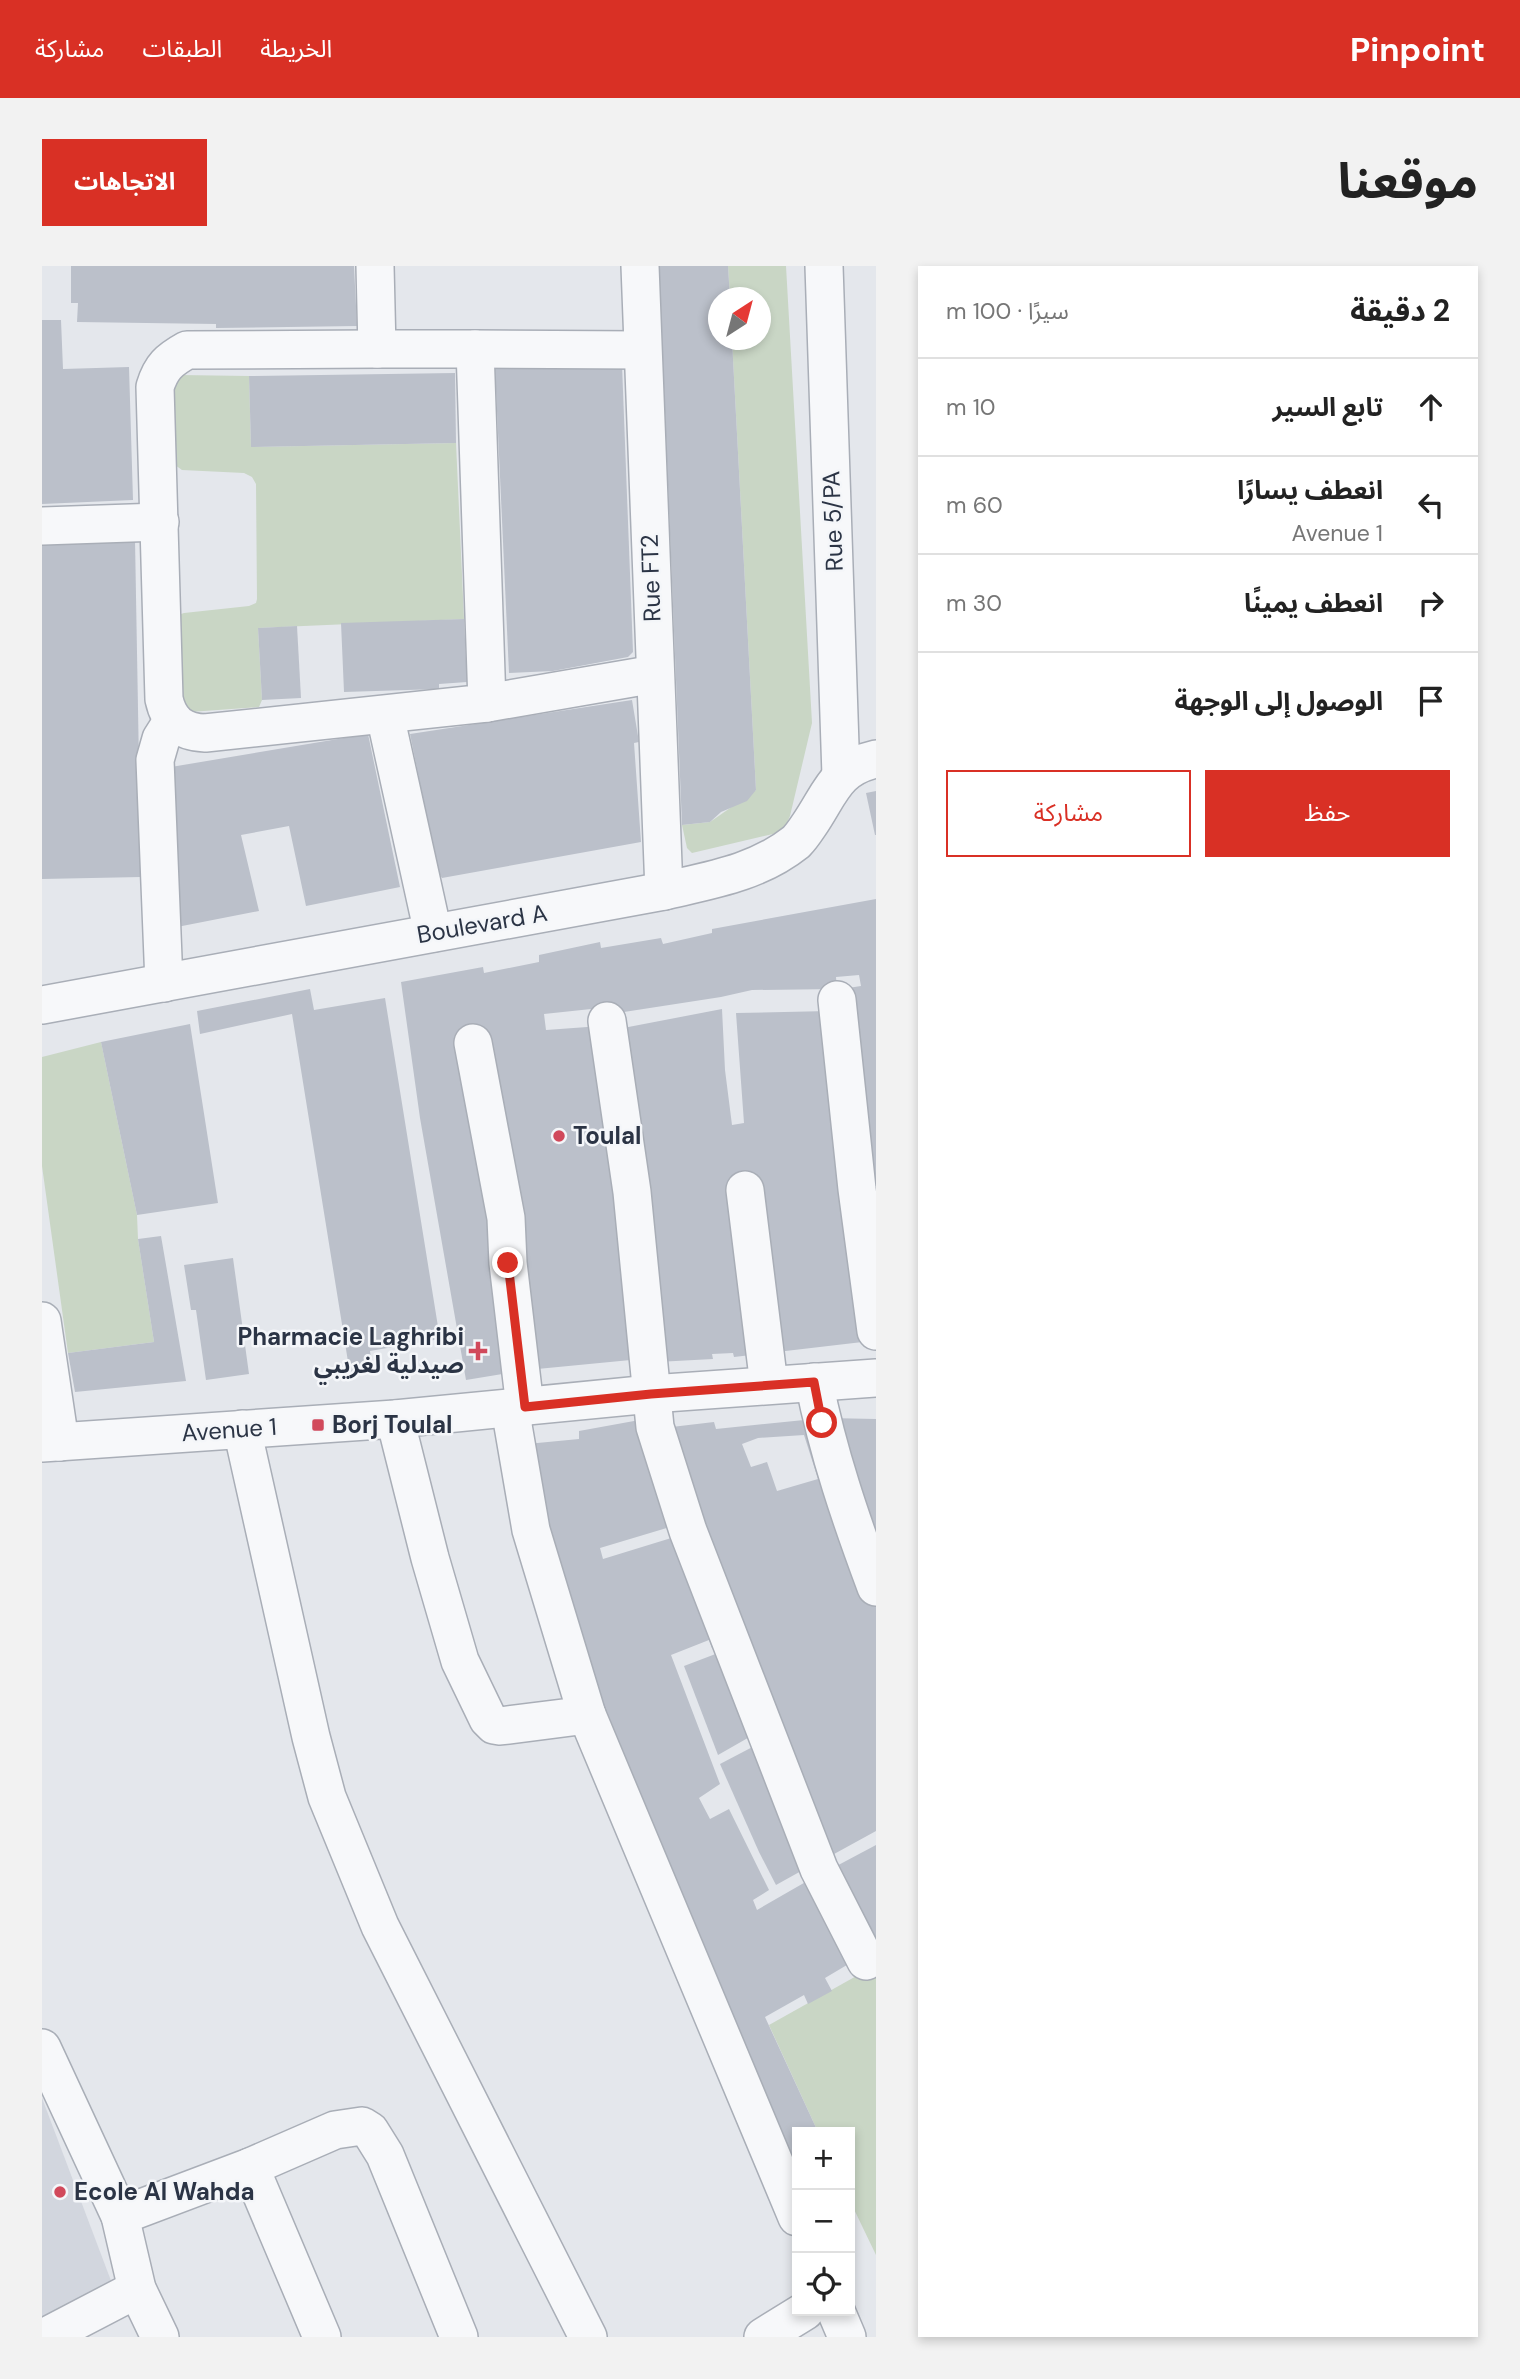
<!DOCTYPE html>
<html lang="ar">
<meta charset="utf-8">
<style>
:root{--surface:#fff;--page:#f2f2f2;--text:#222;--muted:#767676;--line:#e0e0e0;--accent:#d93025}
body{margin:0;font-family:"DM Sans","Noto Sans Arabic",sans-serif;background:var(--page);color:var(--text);direction:rtl}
.controls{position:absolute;right:21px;bottom:21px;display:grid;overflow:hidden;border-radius:0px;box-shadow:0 4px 10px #0003}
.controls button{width:63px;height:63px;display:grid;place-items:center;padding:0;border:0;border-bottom:2px solid var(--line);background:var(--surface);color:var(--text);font:35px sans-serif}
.compass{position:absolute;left:666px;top:21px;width:63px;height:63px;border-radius:50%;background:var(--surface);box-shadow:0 4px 10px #0003;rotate:36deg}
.stop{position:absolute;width:21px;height:21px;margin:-16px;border:5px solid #d93025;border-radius:50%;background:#fff}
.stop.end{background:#d93025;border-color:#fff;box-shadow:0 2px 7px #0008}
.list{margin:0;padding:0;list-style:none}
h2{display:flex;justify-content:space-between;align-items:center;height:91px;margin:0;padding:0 28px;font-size:30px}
h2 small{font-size:23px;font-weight:400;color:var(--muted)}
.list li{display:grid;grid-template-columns:46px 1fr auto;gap:21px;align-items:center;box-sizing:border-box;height:98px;padding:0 28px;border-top:2px solid var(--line)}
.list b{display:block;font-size:26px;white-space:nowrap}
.list p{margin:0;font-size:23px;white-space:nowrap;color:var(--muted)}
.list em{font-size:23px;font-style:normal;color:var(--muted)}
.actions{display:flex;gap:14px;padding:21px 28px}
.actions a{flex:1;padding:16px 0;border:2px solid var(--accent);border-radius:0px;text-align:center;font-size:24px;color:var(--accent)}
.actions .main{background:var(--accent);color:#fff}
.icon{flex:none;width:38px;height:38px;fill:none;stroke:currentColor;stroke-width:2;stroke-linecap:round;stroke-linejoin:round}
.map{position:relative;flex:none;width:834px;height:2071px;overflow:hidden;direction:ltr;border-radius:0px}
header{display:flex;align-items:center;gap:42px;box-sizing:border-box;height:98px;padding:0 35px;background:var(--accent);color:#fff}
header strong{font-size:33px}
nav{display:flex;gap:38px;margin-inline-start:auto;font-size:24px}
.intro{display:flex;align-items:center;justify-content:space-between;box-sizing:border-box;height:168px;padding:0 42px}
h1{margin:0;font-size:49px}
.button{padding:18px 32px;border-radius:0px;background:var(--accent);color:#fff;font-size:24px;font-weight:700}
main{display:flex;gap:42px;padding:0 42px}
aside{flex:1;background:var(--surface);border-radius:0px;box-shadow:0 4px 10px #0003}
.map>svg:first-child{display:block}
</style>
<header>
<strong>Pinpoint</strong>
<nav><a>الخريطة</a><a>الطبقات</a><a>مشاركة</a></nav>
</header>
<div class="intro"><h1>موقعنا</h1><a class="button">الاتجاهات</a></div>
<main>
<aside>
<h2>2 دقيقة<small>سيرًا · 100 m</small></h2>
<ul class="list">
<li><svg class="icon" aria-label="ahead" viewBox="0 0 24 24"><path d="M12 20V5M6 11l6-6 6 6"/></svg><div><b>تابع السير</b></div><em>10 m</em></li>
<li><svg class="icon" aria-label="left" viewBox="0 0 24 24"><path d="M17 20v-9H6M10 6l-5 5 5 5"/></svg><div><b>انعطف يسارًا</b><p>Avenue 1</p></div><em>60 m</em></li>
<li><svg class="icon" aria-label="right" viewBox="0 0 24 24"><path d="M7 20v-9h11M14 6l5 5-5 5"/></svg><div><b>انعطف يمينًا</b></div><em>30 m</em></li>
<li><svg class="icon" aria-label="arrive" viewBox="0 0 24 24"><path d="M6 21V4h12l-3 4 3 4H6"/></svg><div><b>الوصول إلى الوجهة</b></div></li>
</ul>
<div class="actions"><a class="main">حفظ</a><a>مشاركة</a></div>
</aside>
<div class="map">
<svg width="834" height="2071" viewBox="0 0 834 2071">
<rect width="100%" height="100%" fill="#e4e7ec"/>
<path fill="#d2d6de" d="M0,1832L71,2020L0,2055Z"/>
<g fill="#c9d6c5">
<path d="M686,0H744L770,457L748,550L743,561L731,568L650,587L645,582L640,559L668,556L714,524L690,74H718V32L688,31Z"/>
<path d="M138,109L207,110L209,181L414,177L422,353L216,362L220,434L217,441L148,446L140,440L136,349L142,347L207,340L214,337L215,333L214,218L210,211L202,207L140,204L133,199L129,193L132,111Z"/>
<path d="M59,776L95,949L96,973L112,1076L26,1087L0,900V791Z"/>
<path d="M834,1699V1989L808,1935V1866H776L727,1759Z"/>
</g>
<g fill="#bbc0ca" fill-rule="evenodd">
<path d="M29,0H312L315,60L174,62V58L35,56L36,37H29Z"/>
<path d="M617,0H686L688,32H676V74H690L714,524L705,535L679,546L668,556L640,559Z"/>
<path d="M0,54H19L21,103L87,101L91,234L0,238Z"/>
<path d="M580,99L591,386L586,391L511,405L467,407L453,101Z"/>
<path d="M413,107L414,177L209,181L207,110Z"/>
<path d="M93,274L99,611L0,613V278Z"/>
<path d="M422,353L425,416L397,418V423L302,426L299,357Z"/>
<path d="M255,360L259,432L220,434L216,362Z"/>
<path d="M590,434L597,476L592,477L599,576L400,612L396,606L368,468Z"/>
<path d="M326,468L358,621L264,640L247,560L199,569L217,645L135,661L129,501Z"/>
<path d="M834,525V569H833L824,527Z"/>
<path d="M834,633V917L826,918L806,722L819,720L817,709L794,711L795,723L710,724L679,731L569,748L568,741L502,748L504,764L559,760L599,1093L485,1104L424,1114L378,852L359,716L441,701L442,707L497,696V689L558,676L559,682L619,672L621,678L670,667V663Z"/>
<path d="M268,723L272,744L343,732L398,1073L328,1085L331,1106L308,1108L250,748L158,768L155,745Z"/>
<path d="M680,743L683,804L690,859L702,857L694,747L787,745L829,1075L692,1091L691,1087L670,1088L671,1093L615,1096L576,763Z"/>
<path d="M148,758L176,937L95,949L59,776Z"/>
<path d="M119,970L144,1115L33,1126L26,1087L112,1076L96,973Z"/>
<path d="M191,992L207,1108L164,1114L154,1044H149L142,999Z"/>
<path d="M786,1152L834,1153V1292Z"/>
<path d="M603,1153L638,1258L558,1282L561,1293L639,1269L683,1376L670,1382L667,1374L629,1389L678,1518L657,1532L668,1553L687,1543L727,1624L711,1634L715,1644L774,1610L815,1693L783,1712L790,1725L766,1738L762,1729L723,1751L776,1866H755V1927L544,1407L485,1178L537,1173V1165Z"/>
<path d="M772,1153L799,1244L834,1341V1565L783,1593L621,1162L672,1156L674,1163ZM762,1169L776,1213L735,1225L725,1196L709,1201L700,1178L716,1172Z"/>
<path d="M684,1384L718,1465L676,1489L642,1400Z"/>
<path d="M720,1476L770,1599L734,1619L717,1586L678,1498Z"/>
<path d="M834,1579V1684L787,1604Z"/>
</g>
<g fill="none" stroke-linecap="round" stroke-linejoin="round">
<defs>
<g id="minor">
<path d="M333,0L335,83"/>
<path d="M598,0L622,625"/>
<path d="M782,0L799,510"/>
<path d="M335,83H433L445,437L163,467C140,466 127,456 122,433L113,121C119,101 127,94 145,84Z"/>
<path d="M433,83L600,84"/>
<path d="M0,260L118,256"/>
<path d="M445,437L613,408"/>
<path d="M343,449L391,667"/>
<path d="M122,717L113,494L119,473L131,454"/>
<path d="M795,734L815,923L834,1065"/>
<path d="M0,739L622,625C669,614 715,607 754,576C759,571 763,565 767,559C789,527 793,502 834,493"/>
<path d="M565,755L590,926L613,1161L646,1265L777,1603L824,1695"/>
<path d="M431,777L464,952L466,997L483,1141"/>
<path d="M703,924L727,1119"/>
<path d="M0,1055L18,1176"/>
<path d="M772,1116C786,1187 809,1254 834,1321"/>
<path d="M468,1142L489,1264L545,1449L755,1951"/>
<path d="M353,1153L388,1292L418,1395L446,1453L452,1459L458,1460L545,1449"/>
<path d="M200,1163L269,1471L285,1531L338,1660L546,2071"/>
<path d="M0,1177L353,1153L609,1128L834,1112"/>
<path d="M0,1782L78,1950L95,2023L118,2071"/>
<path d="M78,1950L208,1901"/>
<path d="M794,2045L805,2071"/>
<path d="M3,2071L95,2023"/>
<path d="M280,2071L208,1901L293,1864L320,1860L328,1865L343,1889L417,2071"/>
<path d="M721,2071L763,2045"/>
</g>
</defs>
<use href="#minor" stroke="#a9aeb7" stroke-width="40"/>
<use href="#minor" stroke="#f7f8fa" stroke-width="37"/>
</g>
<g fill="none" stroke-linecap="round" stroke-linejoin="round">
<path stroke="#d93025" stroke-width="9" d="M466,997L483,1141L609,1128L772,1116L780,1157"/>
</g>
<g fill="#d1495b" stroke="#f4f6f9" stroke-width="2.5">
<circle cx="517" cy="870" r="7"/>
<path d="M432.5 1074.5h7v7h7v7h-7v7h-7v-7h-7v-7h7z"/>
<rect x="269" y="1152" width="14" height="14" rx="3.5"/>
<circle cx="18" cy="1926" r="7"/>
</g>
<g text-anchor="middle" stroke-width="5" stroke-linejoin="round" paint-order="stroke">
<g font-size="24" fill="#2b3445" stroke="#f4f6f9">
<text transform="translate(791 255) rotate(-92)" y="8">Rue 5/PA</text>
<text transform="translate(609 312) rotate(-92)" y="8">Rue FT2</text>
<text transform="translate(440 658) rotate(-10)" y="8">Boulevard A</text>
<text transform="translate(187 1164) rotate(-4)" y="8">Avenue 1</text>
</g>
<g font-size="24" font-weight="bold" fill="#2b3445" stroke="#f4f6f9" text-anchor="start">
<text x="531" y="878">Toulal</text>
<text x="422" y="1079" text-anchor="end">Pharmacie Laghribi<tspan x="422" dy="28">صيدلية لغريبي</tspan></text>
<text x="290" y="1167">Borj Toulal</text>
<text x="32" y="1934">Ecole Al Wahda</text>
</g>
</g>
</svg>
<div class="controls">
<button>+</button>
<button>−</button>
<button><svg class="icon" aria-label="locate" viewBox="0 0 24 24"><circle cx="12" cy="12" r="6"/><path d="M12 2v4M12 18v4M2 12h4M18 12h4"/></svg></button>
</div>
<svg class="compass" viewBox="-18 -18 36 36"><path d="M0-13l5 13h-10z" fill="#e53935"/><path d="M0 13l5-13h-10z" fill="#767676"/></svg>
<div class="stop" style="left:780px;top:1157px"></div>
<div class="stop end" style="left:466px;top:997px"></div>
</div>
</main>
